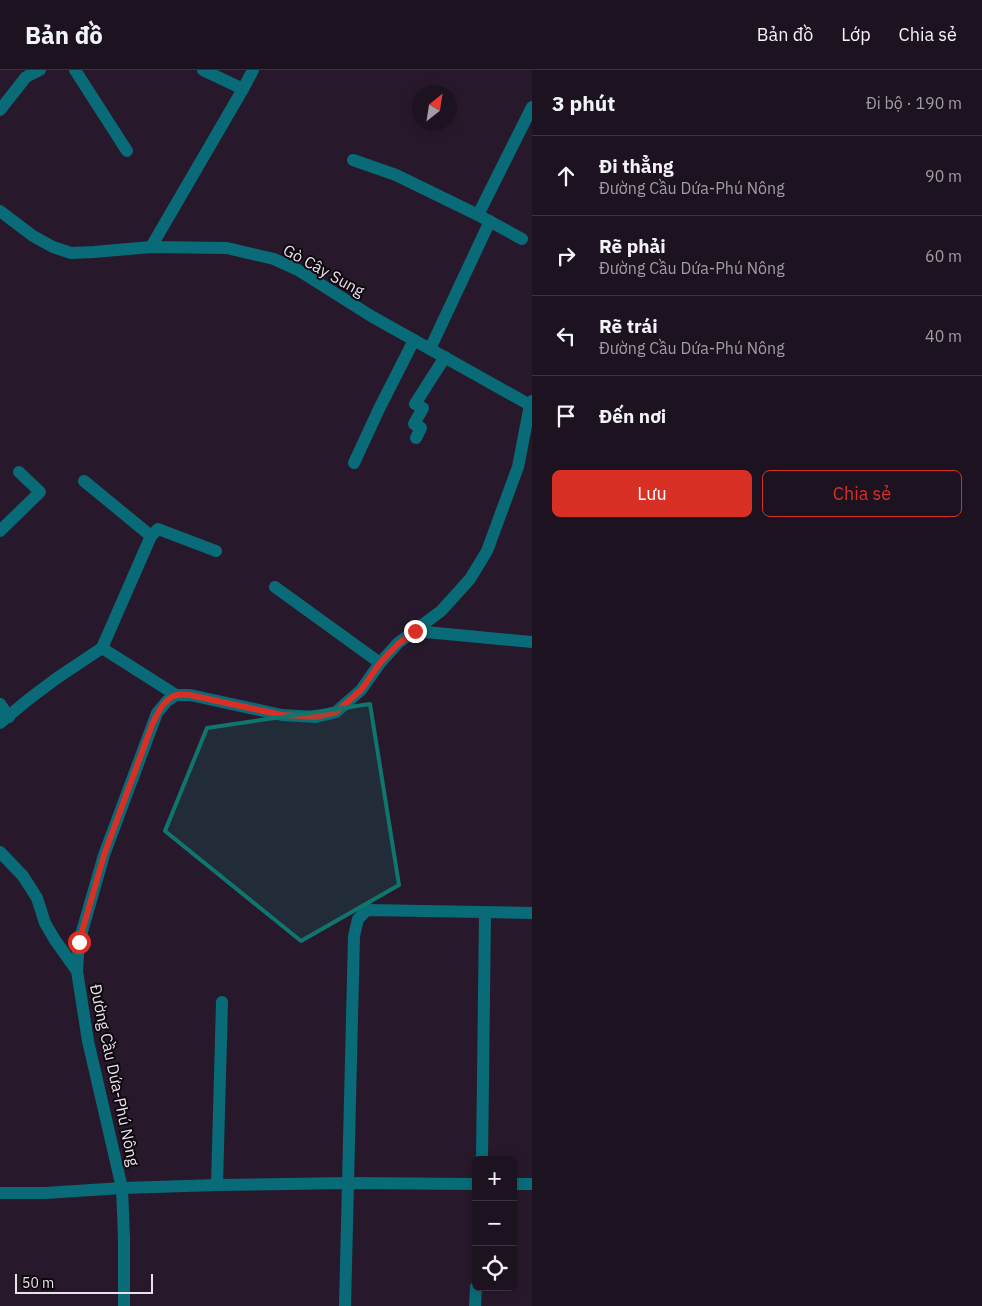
<!DOCTYPE html>
<html lang="vi">
<meta charset="utf-8">
<style>
:root{--surface:#1d1320;--page:#2a202d;--text:#f1f3f6;--muted:#a09ea5;--line:#3b323e;--accent:#d93025}
body{margin:0;font-family:"IBM Plex Sans",sans-serif;background:var(--page);color:var(--text)}
.controls{position:absolute;right:15px;bottom:15px;display:grid;overflow:hidden;border-radius:8px;box-shadow:0 2px 8px #0003}
.controls button{width:45px;height:45px;display:grid;place-items:center;padding:0;border:0;border-bottom:1px solid var(--line);background:var(--surface);color:var(--text);font:25px sans-serif}
.compass{position:absolute;left:412px;top:15px;width:45px;height:45px;border-radius:50%;background:var(--surface);box-shadow:0 2px 8px #0003;rotate:30deg}
.scale{position:absolute;left:15px;bottom:12px;width:138px;box-sizing:border-box;padding-left:5px;border:2px solid #eae1ed;border-top:0;font-size:14px;line-height:18px;white-space:nowrap;color:#eae1ed;-webkit-text-stroke:4px #0d070e;paint-order:stroke}
.stop{position:absolute;width:15px;height:15px;margin:-11px;border:4px solid #d93025;border-radius:50%;background:#fff}
.stop.end{background:#d93025;border-color:#fff;box-shadow:0 1px 5px #0008}
.list{margin:0;padding:0;list-style:none}
h2{display:flex;justify-content:space-between;align-items:center;height:65px;margin:0;padding:0 20px;font-size:21px}
h2 small{font-size:16px;font-weight:400;color:var(--muted)}
.list li{display:grid;grid-template-columns:32px 1fr auto;gap:15px;align-items:center;box-sizing:border-box;height:80px;padding:0 20px;border-top:1px solid var(--line)}
.list b{display:block;font-size:19px;white-space:nowrap}
.list p{margin:0;font-size:16px;white-space:nowrap;color:var(--muted)}
.list em{font-size:16px;font-style:normal;color:var(--muted)}
.actions{display:flex;gap:10px;padding:15px 20px}
.actions a{flex:1;padding:11px 0;border:1px solid var(--accent);border-radius:8px;text-align:center;font-size:18px;color:var(--accent)}
.actions .main{background:var(--accent);color:#fff}
.icon{flex:none;width:28px;height:28px;fill:none;stroke:currentColor;stroke-width:2;stroke-linecap:round;stroke-linejoin:round}
.map{position:relative;flex:none;width:532px;height:1236px;overflow:hidden}
header{display:flex;align-items:center;gap:30px;box-sizing:border-box;height:70px;padding:0 25px;background:var(--surface);border-bottom:1px solid var(--line)}
header strong{font-size:24px}
nav{display:flex;gap:28px;margin-inline-start:auto;font-size:18px}
main{display:flex}
aside{flex:1;background:var(--surface)}
.map>svg:first-child{display:block}
</style>
<header>
<strong>Bản đồ</strong>
<nav><a>Bản đồ</a><a>Lớp</a><a>Chia sẻ</a></nav>
</header>
<main>
<div class="map">
<svg width="532" height="1236" viewBox="0 0 532 1236">
<rect width="100%" height="100%" fill="#27192b"/>
<g fill="none" stroke-linecap="round" stroke-linejoin="round">
<g stroke="#096b78" stroke-width="12">
<path d="M75,0L127,81"/>
<path d="M203,0L243,19"/>
<path d="M0,40L26,7L40,0"/>
<path d="M353,90L396,105L478,145L522,169"/>
<path d="M0,141L33,166L53,177L71,183L94,182L151,177L227,178L274,189L298,200L371,246L530,335L532,334"/>
<path d="M478,145L532,37"/>
<path d="M151,177L243,19L253,0"/>
<path d="M430,279L490,151"/>
<path d="M416,368L421,358L414,354L423,338L415,334L445,287"/>
<path d="M354,393L379,339L414,270"/>
<path d="M84,411L151,466L158,459L216,481"/>
<path d="M0,461L40,422L19,402"/>
<path d="M275,517L380,593"/>
<path d="M415,561L532,572"/>
<path d="M102,578L151,466"/>
<path d="M0,634L9,647"/>
<path d="M0,653L29,629L57,608L102,578L176,625"/>
<path d="M0,782L23,806L37,828L45,853L55,870L77,901"/>
<path d="M482,1090L485,843"/>
<path d="M513,1114H532"/>
<path d="M217,1115L222,932"/>
<path d="M0,1123H45L122,1118L217,1115L348,1113L476,1114"/>
<path d="M124,1236V1168L122,1118L88,971L77,901L79,872L104,785L157,643L167,631L176,625H190L282,645L316,647L336,642L361,620L380,593L398,573L441,541L470,509L487,481L518,397L530,335L532,331"/>
<path d="M345,1236L354,866L358,849L367,840L532,843"/>
<path d="M475,1236L476,1217"/>
</g>
</g>
<g fill="none" stroke-linecap="round" stroke-linejoin="round">
<path stroke="#d93025" stroke-width="6" d="M79,872L104,785L152,655C157,644 164,628 177,625C181,624 186,625 190,625L282,645L316,647L336,642L361,620L380,593L398,574L415,561"/>
</g>
<path fill="#0f766e" fill-opacity="0.2" stroke="#0f766e" stroke-width="4" stroke-linejoin="round" d="M370,634L399,815L301,871L165,761L207,658Z"/>
<g text-anchor="middle" stroke-width="4" stroke-linejoin="round" paint-order="stroke">
<g font-size="16" fill="#eae1ed" stroke="#0d070e">
<text transform="translate(324 200) rotate(29)" y="6">Gò Cây Sung</text>
<text transform="translate(115 1005) rotate(78)" y="6">Đường Cầu Dứa-Phú Nông</text>
</g>
</g>
</svg>
<div class="controls">
<button>+</button>
<button>−</button>
<button><svg class="icon" aria-label="locate" viewBox="0 0 24 24"><circle cx="12" cy="12" r="6"/><path d="M12 2v4M12 18v4M2 12h4M18 12h4"/></svg></button>
</div>
<svg class="compass" viewBox="-18 -18 36 36"><path d="M0-13l5 13h-10z" fill="#e53935"/><path d="M0 13l5-13h-10z" fill="#a09ea5"/></svg>
<div class="scale">50 m</div>
<div class="stop" style="left:79px;top:872px"></div>
<div class="stop end" style="left:415px;top:561px"></div>
</div>
<aside>
<h2>3 phút<small>Đi bộ · 190 m</small></h2>
<ul class="list">
<li><svg class="icon" aria-label="ahead" viewBox="0 0 24 24"><path d="M12 20V5M6 11l6-6 6 6"/></svg><div><b>Đi thẳng</b><p>Đường Cầu Dứa-Phú Nông</p></div><em>90 m</em></li>
<li><svg class="icon" aria-label="right" viewBox="0 0 24 24"><path d="M7 20v-9h11M14 6l5 5-5 5"/></svg><div><b>Rẽ phải</b><p>Đường Cầu Dứa-Phú Nông</p></div><em>60 m</em></li>
<li><svg class="icon" aria-label="left" viewBox="0 0 24 24"><path d="M17 20v-9H6M10 6l-5 5 5 5"/></svg><div><b>Rẽ trái</b><p>Đường Cầu Dứa-Phú Nông</p></div><em>40 m</em></li>
<li><svg class="icon" aria-label="arrive" viewBox="0 0 24 24"><path d="M6 21V4h12l-3 4 3 4H6"/></svg><div><b>Đến nơi</b></div></li>
</ul>
<div class="actions"><a class="main">Lưu</a><a>Chia sẻ</a></div>
</aside>
</main>
